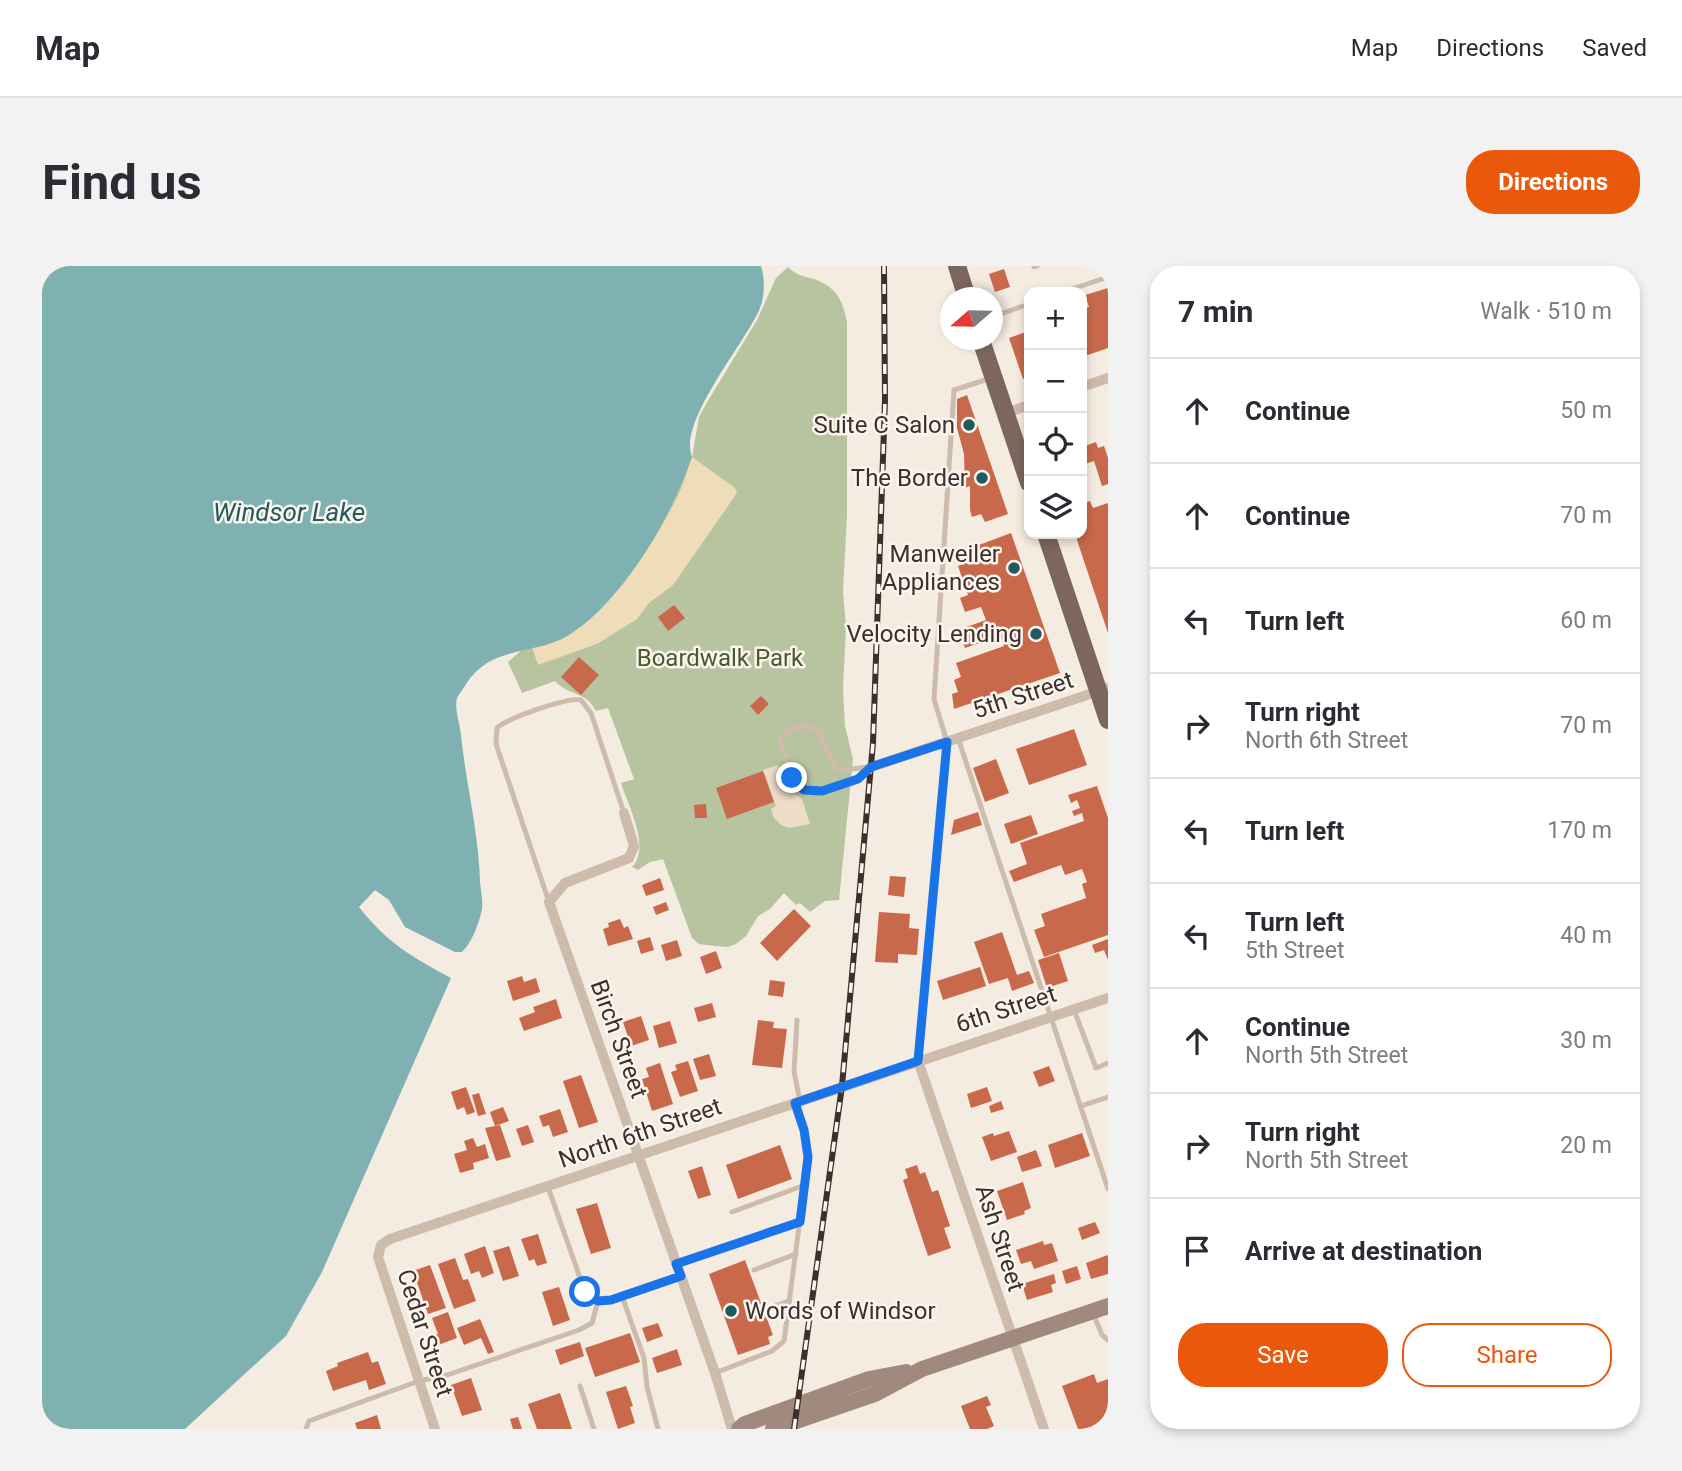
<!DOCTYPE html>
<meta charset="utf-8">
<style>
:root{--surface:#fff;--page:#f2f2f3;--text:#2b2b33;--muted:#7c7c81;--line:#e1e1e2;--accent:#ea580c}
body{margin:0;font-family:Roboto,sans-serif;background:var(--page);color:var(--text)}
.controls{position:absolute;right:21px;top:21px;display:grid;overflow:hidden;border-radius:14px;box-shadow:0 4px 10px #0003}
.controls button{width:63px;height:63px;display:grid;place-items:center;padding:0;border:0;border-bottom:2px solid var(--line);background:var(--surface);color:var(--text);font:35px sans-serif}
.compass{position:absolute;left:898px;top:21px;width:63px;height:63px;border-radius:50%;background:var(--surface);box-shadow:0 4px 10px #0003;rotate:250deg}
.stop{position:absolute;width:21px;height:21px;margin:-16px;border:5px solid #1a73e8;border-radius:50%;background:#fff}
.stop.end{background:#1a73e8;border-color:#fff;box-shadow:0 2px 7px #0008}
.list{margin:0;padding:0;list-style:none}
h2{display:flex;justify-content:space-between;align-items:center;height:91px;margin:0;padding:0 28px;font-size:30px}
h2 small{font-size:23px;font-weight:400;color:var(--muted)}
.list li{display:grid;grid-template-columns:46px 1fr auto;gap:21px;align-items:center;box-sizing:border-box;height:105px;padding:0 28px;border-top:2px solid var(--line)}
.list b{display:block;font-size:26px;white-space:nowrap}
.list p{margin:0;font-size:23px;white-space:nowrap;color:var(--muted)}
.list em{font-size:23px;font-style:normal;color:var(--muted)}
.actions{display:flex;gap:14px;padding:21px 28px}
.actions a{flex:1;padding:16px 0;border:2px solid var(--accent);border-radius:28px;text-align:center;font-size:24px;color:var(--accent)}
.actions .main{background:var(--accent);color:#fff}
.icon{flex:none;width:38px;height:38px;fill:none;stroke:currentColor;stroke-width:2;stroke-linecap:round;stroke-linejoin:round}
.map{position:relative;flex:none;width:1066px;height:1163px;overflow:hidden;border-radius:28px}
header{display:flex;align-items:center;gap:42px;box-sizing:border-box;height:98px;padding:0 35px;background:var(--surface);border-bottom:2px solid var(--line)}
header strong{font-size:33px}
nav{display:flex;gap:38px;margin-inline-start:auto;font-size:24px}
.intro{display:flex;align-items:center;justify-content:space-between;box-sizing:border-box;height:168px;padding:0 42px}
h1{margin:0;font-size:49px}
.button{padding:18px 32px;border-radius:28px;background:var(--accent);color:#fff;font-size:24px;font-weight:700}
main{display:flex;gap:42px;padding:0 42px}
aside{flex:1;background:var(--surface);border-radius:28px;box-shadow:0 4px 10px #0003}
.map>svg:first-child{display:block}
</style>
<header>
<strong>Map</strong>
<nav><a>Map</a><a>Directions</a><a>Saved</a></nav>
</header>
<div class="intro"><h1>Find us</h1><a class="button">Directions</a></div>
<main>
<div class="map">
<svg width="1066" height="1163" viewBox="0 0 1066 1163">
<rect width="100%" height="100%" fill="#f4ebe1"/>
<path fill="#b8c4a0" d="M746,1C754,9 761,10 772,13C794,21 801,34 805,56V249L801,326L804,359L801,423L803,460L811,493L797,634L783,635L768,646L758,637L754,639L742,627L728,643L716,650L704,670L694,678L685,681L673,680L657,678L650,672L621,593L608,596L596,604L590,601C609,581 586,540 579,517L592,513L566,442L554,445C543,424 528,431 513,415L480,427L466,396L481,383L490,381L650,191L657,151L664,138L715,54L734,12Z"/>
<path fill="#efdcb8" d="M650,191L693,222L695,227L631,319L607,337L595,353L555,378L496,399L490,381C549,377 605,289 630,241C639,226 644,208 650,191Z"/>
<path fill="#ecdcc8" d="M736,499L743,519L760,533L768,558L747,562L739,559L732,552L729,543L734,540L721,504Z"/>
<path fill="#7fb0b2" d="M0,0H719C723,13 723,29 718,42C703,78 636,155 650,191C629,251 582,334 527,369C493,390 450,378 424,418C422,422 417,428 415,432C412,442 418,459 419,469C424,519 437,567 438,617C439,625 441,635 440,643C437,658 430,676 420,686H413L363,661L347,634L333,624L317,641C345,677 370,691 409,712L280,1006L244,1070L143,1163H0Z"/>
<g fill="#c8694b">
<path d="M962,3L968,21L953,26L947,8Z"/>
<path d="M1066,22V82L1040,91V43L1047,41L1043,29Z"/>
<path d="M987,65V111L981,113L967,72Z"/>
<path d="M925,129L966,248L943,256L939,248L930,251L928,244V220L923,222L922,188L915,162V133Z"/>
<path d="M1054,176L1056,182L1062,180L1066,192V218L1060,220L1052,195L1040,199V181Z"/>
<path d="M1048,235L1051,242L1066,237V367L1033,268H1040V238Z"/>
<path d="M969,267L1018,407L912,443L910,428L916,426L912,414L919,411L914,397L962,380L958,370L923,382L916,364L944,354L939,341L923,346L918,332L926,329L916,300L933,294L929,282Z"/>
<path d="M632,339L643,352L626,365L616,351Z"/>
<path d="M537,391L557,409L539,429L519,411Z"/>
<path d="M719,430L727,438L716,449L708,440Z"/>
<path d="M1032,463L1045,499L987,519L974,483Z"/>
<path d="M954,493L967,527L943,536L931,502Z"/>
<path d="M721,505L732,536L685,553L674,522Z"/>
<path d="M1055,520L1066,552V669L1002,691L992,664L1003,660L999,648L1044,632L1040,618L1045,616L1040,603L1023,609L1019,599L972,616L967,605L985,598L978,577L1042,555L1040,547L1032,550L1030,545L1038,542L1035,534L1029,537L1026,529Z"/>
<path d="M664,538L665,552H653L652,539Z"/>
<path d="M936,546L940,559L909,569L912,554Z"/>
<path d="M989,549L996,568L969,578L962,558Z"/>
<path d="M848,610L864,611L862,631L846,629Z"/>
<path d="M618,612L622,624L604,630L600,619Z"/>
<path d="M624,636L627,644L614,649L611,641Z"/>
<path d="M752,643L769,660L735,695L718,677Z"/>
<path d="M837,646L868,648L867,662L877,663L875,689L856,688V697L833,696Z"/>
<path d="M578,653L582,662L586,660L591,673L566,680L561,663L567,661L566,657Z"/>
<path d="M960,666L975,709L987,705L992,717L970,725L966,712L947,718L932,676Z"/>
<path d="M608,671L612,684L599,688L595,675Z"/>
<path d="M1066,673V694L1062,684L1053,687L1050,679Z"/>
<path d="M635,674L640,690L624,695L619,679Z"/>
<path d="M674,685L680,702L664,708L658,691Z"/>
<path d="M1017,687L1026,715L1005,722L996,694Z"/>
<path d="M938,701L944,720L901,734L895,715Z"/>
<path d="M480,710L482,716L494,712L498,726L471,735L465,715Z"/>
<path d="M728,714L743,716L741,731L726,729Z"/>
<path d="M514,733L520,752L482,765L477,752L493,746L491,741Z"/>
<path d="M670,737L674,751L656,756L652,742Z"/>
<path d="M599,750L607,774L589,780L581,756Z"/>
<path d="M716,754L732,756L731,762L745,763L740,802L710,799Z"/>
<path d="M628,755L635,777L617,782L611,760Z"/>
<path d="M667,788L674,810L658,814L651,793Z"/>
<path d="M646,795L656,825L638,831L629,806L635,804L633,799Z"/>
<path d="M618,797L631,838L610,845L600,813L607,811L604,802Z"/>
<path d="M1007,800L1013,815L997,821L991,806Z"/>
<path d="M539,809L556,856L537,862L521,815Z"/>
<path d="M424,821L433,846L425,849L422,841L415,844L409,826Z"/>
<path d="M945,821L950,835L929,842L925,828Z"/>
<path d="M437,827L444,848L436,850L430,829Z"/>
<path d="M959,835L962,843L949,847L947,840Z"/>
<path d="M461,841L467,855L453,860L448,846Z"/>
<path d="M518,843L526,866L511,871L507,859L501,861L497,850Z"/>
<path d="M458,859L469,891L454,895L443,862Z"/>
<path d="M486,859L492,876L480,880L474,863Z"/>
<path d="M967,865L975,886L949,895L940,871L951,867L952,870Z"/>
<path d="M1040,867L1048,890L1013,902L1006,879Z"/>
<path d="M431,872L435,881L443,878L447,892L431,897L432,903L418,907L412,888L425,884L422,875Z"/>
<path d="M738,879L750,913L696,933L684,899Z"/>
<path d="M994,884L1000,900L980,906L975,891Z"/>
<path d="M875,899L878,908L883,906L890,926L896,924L908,960L902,962L909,982L886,990L861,914L866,912L863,903Z"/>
<path d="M660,900L669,929L656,933L646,905Z"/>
<path d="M981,916L989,942L982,945L983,948L965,954L955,925Z"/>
<path d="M555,937L569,982L549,988L534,943Z"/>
<path d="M1053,956L1058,967L1040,974L1036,962Z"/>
<path d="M496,968L505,997L495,1000L492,993L487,995L479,973Z"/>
<path d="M1001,975L1002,979L1010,977L1016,995L992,1003L989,995L979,998L974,984Z"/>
<path d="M443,980L452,1007L440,1012L437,1005L429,1008L422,988Z"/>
<path d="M467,980L477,1010L461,1015L451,985Z"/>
<path d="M1066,989V1008L1049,1013L1044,997Z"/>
<path d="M413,992L421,1014L426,1013L434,1035L412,1043L396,998Z"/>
<path d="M703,994L731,1069L726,1071L728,1078L696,1089L667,1008Z"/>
<path d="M388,999L404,1042L386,1048L371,1005Z"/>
<path d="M1035,1000L1039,1013L1024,1018L1020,1005Z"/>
<path d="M1012,1008L1014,1017L1009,1019L1011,1026L985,1034L980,1018Z"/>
<path d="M517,1021L528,1054L511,1060L500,1026Z"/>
<path d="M406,1046L415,1072L396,1079L392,1069L396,1068L390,1052Z"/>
<path d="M438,1053L452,1086L446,1088L439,1072L422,1079L415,1062Z"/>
<path d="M616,1057L621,1070L605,1076L600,1062Z"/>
<path d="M588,1067L598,1096L553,1111L543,1082Z"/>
<path d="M538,1076L542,1090L518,1099L513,1084Z"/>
<path d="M635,1083L640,1099L615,1107L610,1092Z"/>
<path d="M326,1086L330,1097L336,1095L344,1118L327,1124L324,1114L291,1125L284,1105L296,1100L295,1097Z"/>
<path d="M1052,1108L1055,1117L1066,1113V1163H1036L1020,1120Z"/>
<path d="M429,1112L440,1144L420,1150L409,1119Z"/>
<path d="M584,1120L591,1140L588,1141L593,1157L576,1163L564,1126Z"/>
<path d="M518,1127L530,1163H495L486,1138Z"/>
<path d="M945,1130L949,1139L944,1141L952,1160L945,1163H928L919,1140Z"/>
<path d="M335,1149L339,1163H315L313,1157Z"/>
<path d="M476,1151L480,1163H471L468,1153Z"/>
</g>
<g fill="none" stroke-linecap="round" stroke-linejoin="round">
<g stroke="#cdbbac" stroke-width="5">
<path d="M992,1L995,0"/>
<path d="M1021,26L1066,11"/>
<path d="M950,51L987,38"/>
<path d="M760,459C784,461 783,485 793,502C803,506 817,501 829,501L816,513L780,525L762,524L750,512L738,473L741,468Z"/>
<path d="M916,472L1066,923"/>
<path d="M507,636L454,478L455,462C465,452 526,431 539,434L549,447L582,547"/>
<path d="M1032,744L1054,802L1066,797"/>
<path d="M755,754L752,806L758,835"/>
<path d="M876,795L905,476L892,433L912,124L949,112"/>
<path d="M1039,840L1066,831"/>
<path d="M506,921L543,1026L556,1035L569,1034L639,1010"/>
<path d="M690,946L763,919"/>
<path d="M634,998L758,956"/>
<path d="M712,1004L754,988"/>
<path d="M580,1030L602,1092L605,1121L616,1163"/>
<path d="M727,1042L747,1035"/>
<path d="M1051,1047L1060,1069L1066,1074"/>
<path d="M673,1107L730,1085L742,1075L766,892L762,864L753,837"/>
<path d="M538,1120L552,1163"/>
<path d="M264,1163L267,1155L377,1115L405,1109L537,1064L550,1057L556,1035"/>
</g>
<g stroke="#cdbbac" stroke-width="10">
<path d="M1040,121L1066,112"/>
<path d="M964,147L987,139"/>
<path d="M829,501L1066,422"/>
<path d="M582,547L592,580L587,592L523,617L507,636L673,1107L690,1163"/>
<path d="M876,795L1002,1163"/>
<path d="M393,1163L336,991L339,979L348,973L1066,732"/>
</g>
<g stroke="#a18a7d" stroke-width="16">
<path d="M697,1163L703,1158L827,1113L864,1106"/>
<path d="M731,1163L833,1128L880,1103L1066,1040"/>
</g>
<g stroke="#7d675c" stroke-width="18">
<path d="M915,0L925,32"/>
<path d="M939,74L987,217"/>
<path d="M1004,268L1066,454"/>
</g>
<defs>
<path id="rail" d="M752,1163L800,820L831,477L843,134L842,0"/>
</defs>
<use href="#rail" stroke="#3b302b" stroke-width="6"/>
<use href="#rail" stroke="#fbf5ee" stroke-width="3.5" stroke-dasharray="10" stroke-linecap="butt"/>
</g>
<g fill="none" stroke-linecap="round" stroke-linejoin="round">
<path stroke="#1a73e8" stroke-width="9" d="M543,1026L556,1035L569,1034L639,1010L634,998L758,956L766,891L762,864L753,837L876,795L905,476L829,501L816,513L780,525L762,524L750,512"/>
</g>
<g fill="#1f5a5e" stroke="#fbf5ee" stroke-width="2.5">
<circle cx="927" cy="159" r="7"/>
<circle cx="940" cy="212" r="7"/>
<circle cx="972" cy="302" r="7"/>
<circle cx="994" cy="368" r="7"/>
<circle cx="689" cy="1045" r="7"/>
</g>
<g text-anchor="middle" stroke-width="5" stroke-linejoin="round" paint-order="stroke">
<g font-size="24" fill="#3b302b" stroke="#fbf5ee" text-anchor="end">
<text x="913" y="167">Suite C Salon</text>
<text x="926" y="220">The Border</text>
<text x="958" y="296">Manweiler<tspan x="958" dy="28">Appliances</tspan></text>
<text x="980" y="376">Velocity Lending</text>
<text x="703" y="1053" text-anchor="start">Words of Windsor</text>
</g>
<g font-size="24" fill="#4a5a2e" stroke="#fbf5ee">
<text x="678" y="400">Boardwalk Park</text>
</g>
<g font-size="24" fill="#3b302b" stroke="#fbf5ee">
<text transform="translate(981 429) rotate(-18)" y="8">5th Street</text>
<text transform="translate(964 743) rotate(-18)" y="8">6th Street</text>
<text transform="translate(577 773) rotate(70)" y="8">Birch Street</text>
<text transform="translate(598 867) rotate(-19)" y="8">North 6th Street</text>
<text transform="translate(958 972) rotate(72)" y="8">Ash Street</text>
<text transform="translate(383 1067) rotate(72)" y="8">Cedar Street</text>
</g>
<g font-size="26" font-style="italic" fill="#1f5a5e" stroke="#fbf5ee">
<text x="247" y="255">Windsor Lake</text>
</g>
</g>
</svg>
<div class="controls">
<button>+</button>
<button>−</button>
<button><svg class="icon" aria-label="locate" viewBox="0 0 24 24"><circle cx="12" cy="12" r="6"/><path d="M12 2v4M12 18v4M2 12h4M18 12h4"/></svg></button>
<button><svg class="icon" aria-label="layers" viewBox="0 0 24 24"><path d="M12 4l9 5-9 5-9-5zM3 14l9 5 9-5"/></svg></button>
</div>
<svg class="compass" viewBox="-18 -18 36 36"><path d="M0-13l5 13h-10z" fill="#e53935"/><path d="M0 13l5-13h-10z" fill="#7c7c81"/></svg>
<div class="stop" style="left:543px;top:1026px"></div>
<div class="stop end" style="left:750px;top:512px"></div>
</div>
<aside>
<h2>7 min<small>Walk · 510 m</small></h2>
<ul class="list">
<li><svg class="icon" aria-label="ahead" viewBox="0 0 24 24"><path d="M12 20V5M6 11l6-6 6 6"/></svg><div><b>Continue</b></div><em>50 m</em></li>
<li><svg class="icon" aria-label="ahead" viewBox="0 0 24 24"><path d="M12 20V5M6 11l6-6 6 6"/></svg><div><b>Continue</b></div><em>70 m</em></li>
<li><svg class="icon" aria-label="left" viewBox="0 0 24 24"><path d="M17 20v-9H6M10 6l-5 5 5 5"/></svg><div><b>Turn left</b></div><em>60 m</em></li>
<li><svg class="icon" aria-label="right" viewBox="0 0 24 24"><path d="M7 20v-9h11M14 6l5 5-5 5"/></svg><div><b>Turn right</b><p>North 6th Street</p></div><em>70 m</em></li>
<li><svg class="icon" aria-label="left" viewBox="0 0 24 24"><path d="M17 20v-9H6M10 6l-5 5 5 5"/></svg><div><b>Turn left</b></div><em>170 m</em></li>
<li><svg class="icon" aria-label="left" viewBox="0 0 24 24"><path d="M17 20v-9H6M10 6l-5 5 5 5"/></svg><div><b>Turn left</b><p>5th Street</p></div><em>40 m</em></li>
<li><svg class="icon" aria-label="ahead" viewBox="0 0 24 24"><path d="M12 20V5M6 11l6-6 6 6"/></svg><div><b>Continue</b><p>North 5th Street</p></div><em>30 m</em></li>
<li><svg class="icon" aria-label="right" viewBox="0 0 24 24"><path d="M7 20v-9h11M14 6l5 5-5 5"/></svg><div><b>Turn right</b><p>North 5th Street</p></div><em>20 m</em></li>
<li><svg class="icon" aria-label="arrive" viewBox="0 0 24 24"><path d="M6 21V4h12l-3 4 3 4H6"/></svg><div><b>Arrive at destination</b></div></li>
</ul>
<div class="actions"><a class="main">Save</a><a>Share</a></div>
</aside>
</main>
